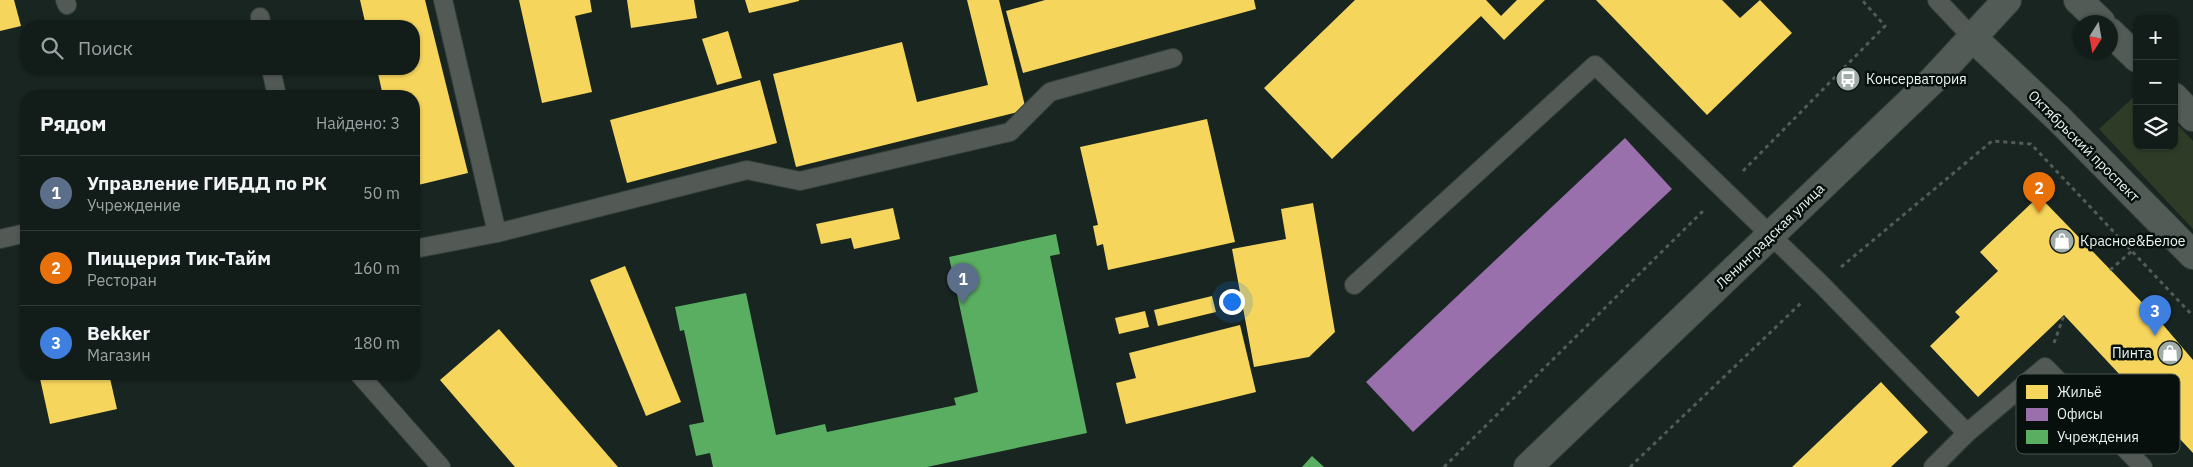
<!DOCTYPE html>
<html lang="ru">
<meta charset="utf-8">
<style>
:root{--surface:#121c19;--page:#1b2522;--text:#f1f3f6;--muted:#9ca1a2;--line:#313a38;--accent:#8c9099}
body{margin:0;font-family:"IBM Plex Sans",sans-serif;background:var(--page);color:var(--text)}
.controls{position:absolute;right:15px;top:15px;display:grid;overflow:hidden;border-radius:10px;box-shadow:0 1px 4px #0004}
.controls button{width:45px;height:45px;display:grid;place-items:center;padding:0;border:0;border-bottom:1px solid var(--line);background:var(--surface);color:var(--text);font:25px sans-serif}
.compass{position:absolute;left:2073px;top:15px;width:45px;height:45px;border-radius:50%;background:var(--surface);box-shadow:0 1px 4px #0004;rotate:191deg}
.you{position:absolute;left:1231px;top:301px;width:18px;height:18px;margin:-12px;border:4px solid #fff;border-radius:50%;background:#1a73e8;box-shadow:0 0 0 8px #1a73e833}
.badge{display:grid;place-items:center;width:32px;height:32px;border-radius:50%;background:var(--accent);color:#fff;font-size:16px;font-weight:700}
.pin{position:absolute;translate:-50% -41px;filter:drop-shadow(0 1px 2px #0008)}
.pin::after{content:'';position:absolute;top:26px;width:18px;height:15px;background:inherit;clip-path:polygon(0 0,100% 0,50% 100%)}
.list{margin:0;padding:0;list-style:none}
h2{display:flex;justify-content:space-between;align-items:center;height:65px;margin:0;padding:0 20px;font-size:21px}
h2 small{font-size:16px;font-weight:400;color:var(--muted)}
.list li{display:grid;grid-template-columns:32px 1fr auto;gap:15px;align-items:center;box-sizing:border-box;height:75px;padding:0 20px;border-top:1px solid var(--line)}
.list b{display:block;font-size:19px;white-space:nowrap}
.list p{margin:0;font-size:16px;white-space:nowrap;color:var(--muted)}
.list em{font-size:16px;font-style:normal;color:var(--muted)}
.icon{flex:none;width:28px;height:28px;fill:none;stroke:currentColor;stroke-width:2;stroke-linecap:round;stroke-linejoin:round}
.map{position:relative;flex:none;width:2193px;height:467px;overflow:hidden}
.search{position:absolute;background:var(--surface);box-shadow:0 1px 4px #0004;left:20px;top:20px;width:400px;height:55px;display:flex;align-items:center;gap:12px;box-sizing:border-box;padding:0 18px;border-radius:20px;color:var(--muted);font-size:19px}
.panel{position:absolute;background:var(--surface);box-shadow:0 1px 4px #0004;left:20px;top:90px;width:400px;height:290px;border-radius:20px}
.map>svg:first-child{display:block}
</style>
<div class="map">
<svg width="2193" height="467" viewBox="0 0 2193 467">
<rect width="100%" height="100%" fill="#182521"/>
<path fill="#2e3c27" d="M2137,94V146H2174V121L2193,141V229L2099,129Z"/>
<g fill="#f6d55c">
<path d="M0,0H14L21,26L0,31Z"/>
<path d="M360,0H425L468,173L414,186V96H383L377,69H414V26H366Z"/>
<path d="M519,0H590L592,12L575,16L592,92L542,103Z"/>
<path d="M627,0H694L697,18L631,28Z"/>
<path d="M745,0H799V1L749,13Z"/>
<path d="M967,0H999L1026,110L796,167L773,74L902,42L917,102L988,85Z"/>
<path d="M1045,0H1254L1256,9L1023,73L1006,11Z"/>
<path d="M1355,0H1486L1501,16L1517,0H1545L1504,40L1481,16L1332,159L1264,88Z"/>
<path d="M1596,0H1722L1740,18L1760,0L1792,33L1707,115Z"/>
<path d="M728,31L742,78L717,85L702,39Z"/>
<path d="M760,80L777,143L627,183L610,120Z"/>
<path d="M1207,119L1235,242L1108,270L1103,244L1097,246L1093,226L1098,225L1080,147Z"/>
<path d="M2039,196L2159,320L2193,360V453L2064,315L1978,397L1930,346L1960,317L1955,312L1998,271L1980,252Z"/>
<path d="M1313,203L1335,332L1309,357L1254,367L1232,249L1286,239L1281,209Z"/>
<path d="M893,208L900,239L854,249L851,238L821,244L816,224Z"/>
<path d="M625,266L681,402L646,416L590,280Z"/>
<path d="M1212,296L1216,312L1158,326L1154,310Z"/>
<path d="M1145,311L1149,327L1119,334L1115,318Z"/>
<path d="M1240,325L1256,392L1126,424L1116,383L1136,378L1129,353Z"/>
<path d="M499,329L618,467H515L440,380Z"/>
<path d="M39,374H109L117,409L50,424Z"/>
<path d="M1881,382L1928,432L1891,467H1792Z"/>
</g>
<path fill="#9970ab" d="M1625,138L1672,189L1413,432L1366,382Z"/>
<g fill="#5aae61">
<path d="M1056,234L1060,254L1050,256L1087,433L927,467H713L710,453L696,456L689,425L704,422L684,330L680,331L675,307L746,293L776,435L825,424L827,432L956,405L954,398L978,392L949,257Z"/>
<path d="M1312,456L1324,467H1302Z"/>
</g>
<g fill="none" stroke-linecap="round" stroke-linejoin="round">
<defs>
<g id="service">
<path d="M65,0L67,5"/>
<path d="M443,0L497,233"/>
<path d="M1937,0L1973,38"/>
<path d="M260,17L262,26"/>
<path d="M271,69L277,96"/>
<path d="M0,239L26,233"/>
<path d="M414,249L497,233L747,170L800,181L1010,132L1050,92L1173,58"/>
<path d="M1354,285L1595,65L1821,284L1967,433L2045,367L2143,467"/>
<path d="M359,374L441,467"/>
<path d="M1933,467L1967,433"/>
</g>
<g id="secondary">
<path d="M2078,0L2101,22"/>
<path d="M2110,32L2137,58"/>
<path d="M1973,38L2059,119L2193,255"/>
<path d="M2174,97L2193,117"/>
<path d="M1528,467L1934,79L2007,0"/>
</g>
</defs>
<use href="#service" stroke="#36413d" stroke-width="20"/>
<use href="#secondary" stroke="#36413d" stroke-width="30"/>
<g stroke="#545a57" stroke-width="3" stroke-dasharray="4 4" stroke-linecap="butt">
<path d="M1743,171L1885,26L1862,0"/>
<path d="M1841,267L1992,141L2031,144L2193,316"/>
<path d="M2110,270L2132,251"/>
<path d="M2054,343L2064,315"/>
<path d="M1444,467L1705,209"/>
<path d="M1630,467L1801,303"/>
</g>
<use href="#service" stroke="#535955" stroke-width="18"/>
<use href="#secondary" stroke="#535b57" stroke-width="28"/>
</g>
<defs>
<symbol id="bus-disc" viewBox="-11 -11 22 22"><circle r="9.5" fill="#9faca8" stroke="#07100d"/><path d="M-5-6H5V4H4V6H2V4H-2V6H-4V4H-5ZM-3.5-4V0h7V-4ZM-3.5 1.2v1.5H-2V1.2ZM2 1.2v1.5H3.5V1.2Z" fill="#fff"/></symbol>
<symbol id="shop-disc" viewBox="-11 -11 22 22"><circle r="9.5" fill="#9faca8" stroke="#07100d"/><path d="M-5-2.5h2.3a2.7 3.5 0 0 1 5.4 0H5L5.5 6h-11ZM-1.5-2.5h3a1.5 2.3 0 0 0-3 0Z" fill="#fff"/></symbol>
</defs>
<g fill-rule="evenodd">
<use href="#bus-disc" x="1834" y="65" width="28" height="28"/>
<use href="#shop-disc" x="2048" y="227" width="28" height="28"/>
<use href="#shop-disc" x="2156" y="339" width="28" height="28"/>
</g>
<g text-anchor="middle" stroke-width="5" stroke-linejoin="round" paint-order="stroke">
<g font-size="14" fill="#e8f5f0" stroke="#07100d" text-anchor="start">
<text x="1866" y="84">Консерватория</text>
<text x="2080" y="246">Красное&amp;Белое</text>
<text x="2152" y="358" text-anchor="end">Пинта</text>
</g>
<g font-size="14" fill="#e8f5f0" stroke="#07100d">
<text transform="translate(2084 146) rotate(45)" y="5">Октябрьский проспект</text>
<text transform="translate(1770 236) rotate(-44)" y="5">Ленинградская улица</text>
</g>
</g>
<rect x="2016" y="374" width="164" height="80" rx="8" fill="#07100d" stroke="#4a5551" stroke-width="1"/>
<rect x="2026" y="385" width="22" height="14" fill="#f6d55c"/>
<rect x="2026" y="408" width="22" height="13" fill="#9970ab"/>
<rect x="2026" y="430" width="22" height="14" fill="#5aae61"/>
<g font-size="14" fill="#e8f5f0">
<text x="2057" y="397">Жильё</text>
<text x="2057" y="419">Офисы</text>
<text x="2057" y="442">Учреждения</text>
</g>
</svg>
<div class="controls">
<button>+</button>
<button>−</button>
<button><svg class="icon" aria-label="layers" viewBox="0 0 24 24"><path d="M12 4l9 5-9 5-9-5zM3 14l9 5 9-5"/></svg></button>
</div>
<svg class="compass" viewBox="-18 -18 36 36"><path d="M0-13l5 13h-10z" fill="#e53935"/><path d="M0 13l5-13h-10z" fill="#9ca1a2"/></svg>
<div class="you"></div>
<div class="pin badge" style="left:963px;top:304px;background:#5c6f8a">1</div>
<div class="pin badge" style="left:2039px;top:213px;background:#e8710a">2</div>
<div class="pin badge" style="left:2155px;top:336px;background:#3f7fe0">3</div>
<div class="search"><svg class="icon" aria-label="search" viewBox="0 0 24 24"><circle cx="10" cy="10" r="6"/><path d="M15 15l6 6"/></svg>Поиск</div>
<section class="panel">
<h2>Рядом<small>Найдено: 3</small></h2>
<ul class="list">
<li><span class="badge" style="background:#5c6f8a">1</span><div><b>Управление ГИБДД по РК</b><p>Учреждение</p></div><em>50 m</em></li>
<li><span class="badge" style="background:#e8710a">2</span><div><b>Пиццерия Тик-Тайм</b><p>Ресторан</p></div><em>160 m</em></li>
<li><span class="badge" style="background:#3f7fe0">3</span><div><b>Bekker</b><p>Магазин</p></div><em>180 m</em></li>
</ul>
</section>
</div>
